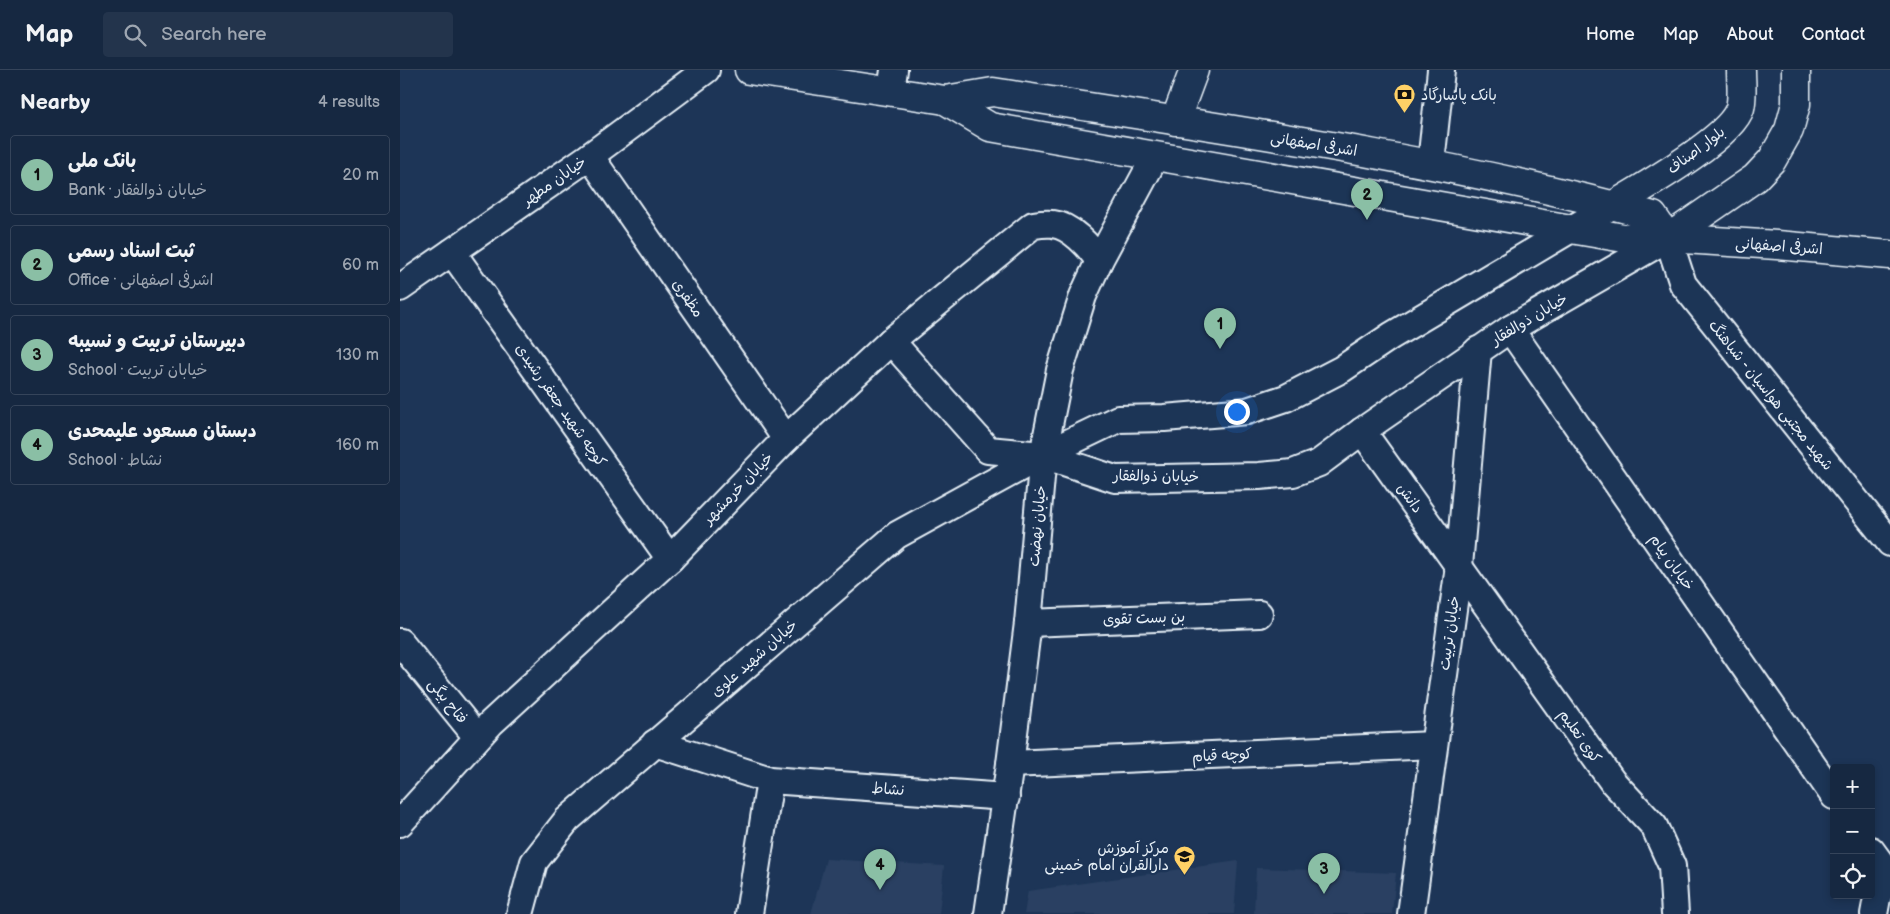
<!DOCTYPE html>
<meta charset="utf-8">
<style>
:root{--surface:#162841;--page:#23344c;--text:#f1f3f6;--muted:#9ea6b1;--line:#35445a;--accent:#8abfa5}
body{margin:0;font-family:"Balsamiq Sans","Playpen Sans Arabic",sans-serif;background:var(--page);color:var(--text)}
.controls{position:absolute;right:15px;bottom:15px;display:grid;overflow:hidden;border-radius:5px;box-shadow:0 2px 8px #0003}
.controls button{width:45px;height:45px;display:grid;place-items:center;padding:0;border:0;border-bottom:1px solid var(--line);background:var(--surface);color:var(--text);font:25px sans-serif}
.you{position:absolute;left:836px;top:341px;width:18px;height:18px;margin:-12px;border:4px solid #fff;border-radius:50%;background:#1a73e8;box-shadow:0 0 0 8px #1a73e833}
.badge{display:grid;place-items:center;width:32px;height:32px;border-radius:50%;background:var(--accent);color:#111;font-size:16px;font-weight:700}
.pin{position:absolute;translate:-50% -41px;filter:drop-shadow(0 1px 2px #0008)}
.pin::after{content:'';position:absolute;top:26px;width:18px;height:15px;background:inherit;clip-path:polygon(0 0,100% 0,50% 100%)}
.list{margin:0;padding:0;list-style:none}
h2{display:flex;justify-content:space-between;align-items:center;height:65px;margin:0;padding:0 20px;font-size:21px}
h2 small{font-size:16px;font-weight:400;color:var(--muted)}
.list li{display:grid;grid-template-columns:32px 1fr auto;gap:15px;align-items:center;box-sizing:border-box;height:80px;margin:0 10px 10px;padding:0 10px;border:1px solid var(--line);border-radius:5px}
.list b{display:block;font-size:19px;white-space:nowrap}
.list p{margin:0;font-size:16px;white-space:nowrap;color:var(--muted)}
.list em{font-size:16px;font-style:normal;color:var(--muted)}
.icon{flex:none;width:28px;height:28px;fill:none;stroke:currentColor;stroke-width:2;stroke-linecap:round;stroke-linejoin:round}
.map{position:relative;flex:none;width:1490px;height:844px;overflow:hidden}
header{display:flex;align-items:center;gap:30px;box-sizing:border-box;height:70px;padding:0 25px;background:var(--surface);border-bottom:1px solid var(--line)}
header strong{font-size:24px}
nav{display:flex;gap:28px;margin-inline-start:auto;font-size:18px}
.search{width:350px;height:45px;background:var(--page);display:flex;align-items:center;gap:12px;box-sizing:border-box;padding:0 18px;border-radius:5px;color:var(--muted);font-size:19px}
main{display:flex}
aside{flex:1;background:var(--surface)}
.map>svg:first-child{display:block}
</style>
<header>
<strong>Map</strong>
<div class="search"><svg class="icon" aria-label="search" viewBox="0 0 24 24"><circle cx="10" cy="10" r="6"/><path d="M15 15l6 6"/></svg>Search here</div>
<nav><a>Home</a><a>Map</a><a>About</a><a>Contact</a></nav>
</header>
<main>
<aside>
<h2>Nearby<small>4 results</small></h2>
<ul class="list">
<li><span class="badge">1</span><div><b>بانک ملی</b><p>Bank · خیابان ذوالفقار</p></div><em>20 m</em></li>
<li><span class="badge">2</span><div><b>ثبت اسناد رسمی</b><p>Office · اشرفی اصفهانی</p></div><em>60 m</em></li>
<li><span class="badge">3</span><div><b>دبیرستان تربیت و نسیبه</b><p>School · خیابان تربیت</p></div><em>130 m</em></li>
<li><span class="badge">4</span><div><b>دبستان مسعود علیمحدی</b><p>School · نشاط</p></div><em>160 m</em></li>
</ul>
</aside>
<div class="map">
<svg width="1490" height="844" viewBox="0 0 1490 844">
<rect width="100%" height="100%" fill="#1d3557"/>
<filter id="ink" filterUnits="userSpaceOnUse"><feTurbulence type="fractalNoise" baseFrequency=".02" numOctaves="2"/><feDisplacementMap in="SourceGraphic" scale="10" xChannelSelector="R" yChannelSelector="G"/><feConvolveMatrix kernelMatrix="1 2 1 2 8 2 1 2 1" color-interpolation-filters="sRGB"/></filter>
<g filter="url(#ink)">
<g fill="#2a4162">
<path d="M426,789L544,796L539,844H411Z"/>
<path d="M838,791L834,844H624L628,821Z"/>
<path d="M856,798L996,803L992,844H854Z"/>
</g>
<g fill="none" stroke-linecap="round" stroke-linejoin="round">
<defs>
<g id="minor">
<path d="M491,21L494,0"/>
<path d="M190,86L386,369"/>
<path d="M1031,93L1041,0"/>
<path d="M52,182L270,489"/>
<path d="M0,218L190,86L306,0"/>
<path d="M1110,259L1434,726"/>
<path d="M491,271L588,380L643,385L715,409L859,406L893,403L919,393L962,361L1110,259L1268,168L1283,214L1490,473"/>
<path d="M962,361L1212,711L1254,756L1272,796L1275,844"/>
<path d="M628,553L859,544"/>
<path d="M0,572L77,667"/>
<path d="M255,673L370,710L606,727"/>
<path d="M610,694L1034,675"/>
<path d="M0,753L91,653L270,489L386,369L491,271L633,155C640,154 647,153 653,154C671,156 690,177 699,191"/>
<path d="M1471,780L1487,802"/>
<path d="M120,844L134,792L167,750L497,465L643,385L718,349L764,348L847,341L886,328L942,299L991,266L1171,159L1214,135"/>
<path d="M349,844L370,710"/>
<path d="M588,844L610,694L628,553L643,385L660,300L683,226L699,191L755,87"/>
<path d="M1011,844L1059,496L1078,280"/>
<path d="M1474,844L1477,828L1487,802L1490,800"/>
</g>
<path id="tertiary" d="M775,51L794,0"/>
<g id="secondary">
<path d="M349,0L545,30L593,22C814,57 1037,87 1253,146L1268,168"/>
<path d="M545,30L590,57L1171,159L1224,168H1268L1377,175L1490,185"/>
<path d="M1214,135C1242,118 1331,68 1340,38C1343,27 1341,12 1341,0"/>
<path d="M1268,168L1355,108L1372,90L1389,60L1396,34V0"/>
</g>
</defs>
<use href="#minor" stroke="#e8f1f8" stroke-width="30"/>
<use href="#tertiary" stroke="#e8f1f8" stroke-width="31"/>
<use href="#secondary" stroke="#e8f1f8" stroke-width="31"/>
<use href="#minor" stroke="#1d3557" stroke-width="26"/>
<use href="#tertiary" stroke="#1d3557" stroke-width="28"/>
<use href="#secondary" stroke="#1d3557" stroke-width="28"/>
</g>
</g>
<defs>
<symbol id="bank-pin" viewBox="-11 -11 22 30"><path d="M0 17L-7.5 6A9.5 9.5 0 1 1 7.5 6Z" fill="#ffd166" stroke="#1d3557"/><path d="M-6-4H6V4H-6ZM0-2.3a2.3 2.3 0 1 0 0 4.6a2.3 2.3 0 1 0 0-4.6Z" fill="#111"/></symbol>
<symbol id="school-pin" viewBox="-11 -11 22 30"><path d="M0 17L-7.5 6A9.5 9.5 0 1 1 7.5 6Z" fill="#ffd166" stroke="#1d3557"/><path d="M0-5L7-2L0 1L-7-2ZM-4 1L0 2.5L4 1V4Q0 6-4 4Z" fill="#111"/></symbol>
</defs>
<g fill-rule="evenodd">
<use href="#bank-pin" x="992" y="12" width="25" height="34"/>
<use href="#school-pin" x="772" y="774" width="25" height="34"/>
</g>
<g text-anchor="middle" stroke-width="4.5" stroke-linejoin="round" paint-order="stroke">
<g font-size="15" fill="#e8f1f8" stroke="#1d3557" text-anchor="start">
<text x="1021" y="30">بانک پاسارگاد</text>
<text x="769" y="783" text-anchor="end">مرکز آموزش<tspan x="769" dy="17">دارالقران امام خمینی</tspan></text>
</g>
<g font-size="15" fill="#e8f1f8" stroke="#1d3557">
<text transform="translate(914 74) rotate(9)" y="5">اشرفی اصفهانی</text>
<text transform="translate(1296 80) rotate(-37)" y="5">بلوار اصناف</text>
<text transform="translate(154 111) rotate(-35)" y="5">خیابان مطهر</text>
<text transform="translate(1379 176) rotate(4)" y="5">اشرفی اصفهانی</text>
<text transform="translate(288 228) rotate(55)" y="5">مظفری</text>
<text transform="translate(1129 249) rotate(-31)" y="5">خیابان ذوالفقار</text>
<text transform="translate(1371 325) rotate(51)" y="5">شهید مجتبی هواسیان - شباهنگ</text>
<text transform="translate(161 335) rotate(55)" y="5">کوچه شهید جعفر رشیدی</text>
<text transform="translate(756 406) rotate(1)" y="5">خیابان ذوالفقار</text>
<text transform="translate(338 418) rotate(-46)" y="5">خیابان خرمشهر</text>
<text transform="translate(1010 428) rotate(54)" y="5">دانش</text>
<text transform="translate(637 456) rotate(-85)" y="5">خیابان نهضت</text>
<text transform="translate(1272 492) rotate(55)" y="5">خیابان پیام</text>
<text transform="translate(744 548) rotate(-2)" y="5">بن بست تقوی</text>
<text transform="translate(1049 563) rotate(-82)" y="5">خیابان تربیت</text>
<text transform="translate(354 588) rotate(-41)" y="5">خیابان شهید علوی</text>
<text transform="translate(48 631) rotate(51)" y="5">فتاح بیگی</text>
<text transform="translate(1180 666) rotate(55)" y="5">کوی تعلیم</text>
<text transform="translate(822 685) rotate(-3)" y="5">کوچه قیام</text>
<text transform="translate(488 719) rotate(4)" y="5">نشاط</text>
</g>
</g>
</svg>
<div class="controls">
<button>+</button>
<button>−</button>
<button><svg class="icon" aria-label="locate" viewBox="0 0 24 24"><circle cx="12" cy="12" r="6"/><path d="M12 2v4M12 18v4M2 12h4M18 12h4"/></svg></button>
</div>
<div class="you"></div>
<div class="pin badge" style="left:820px;top:279px">1</div>
<div class="pin badge" style="left:967px;top:150px">2</div>
<div class="pin badge" style="left:924px;top:824px">3</div>
<div class="pin badge" style="left:480px;top:820px">4</div>
</div>
</main>
